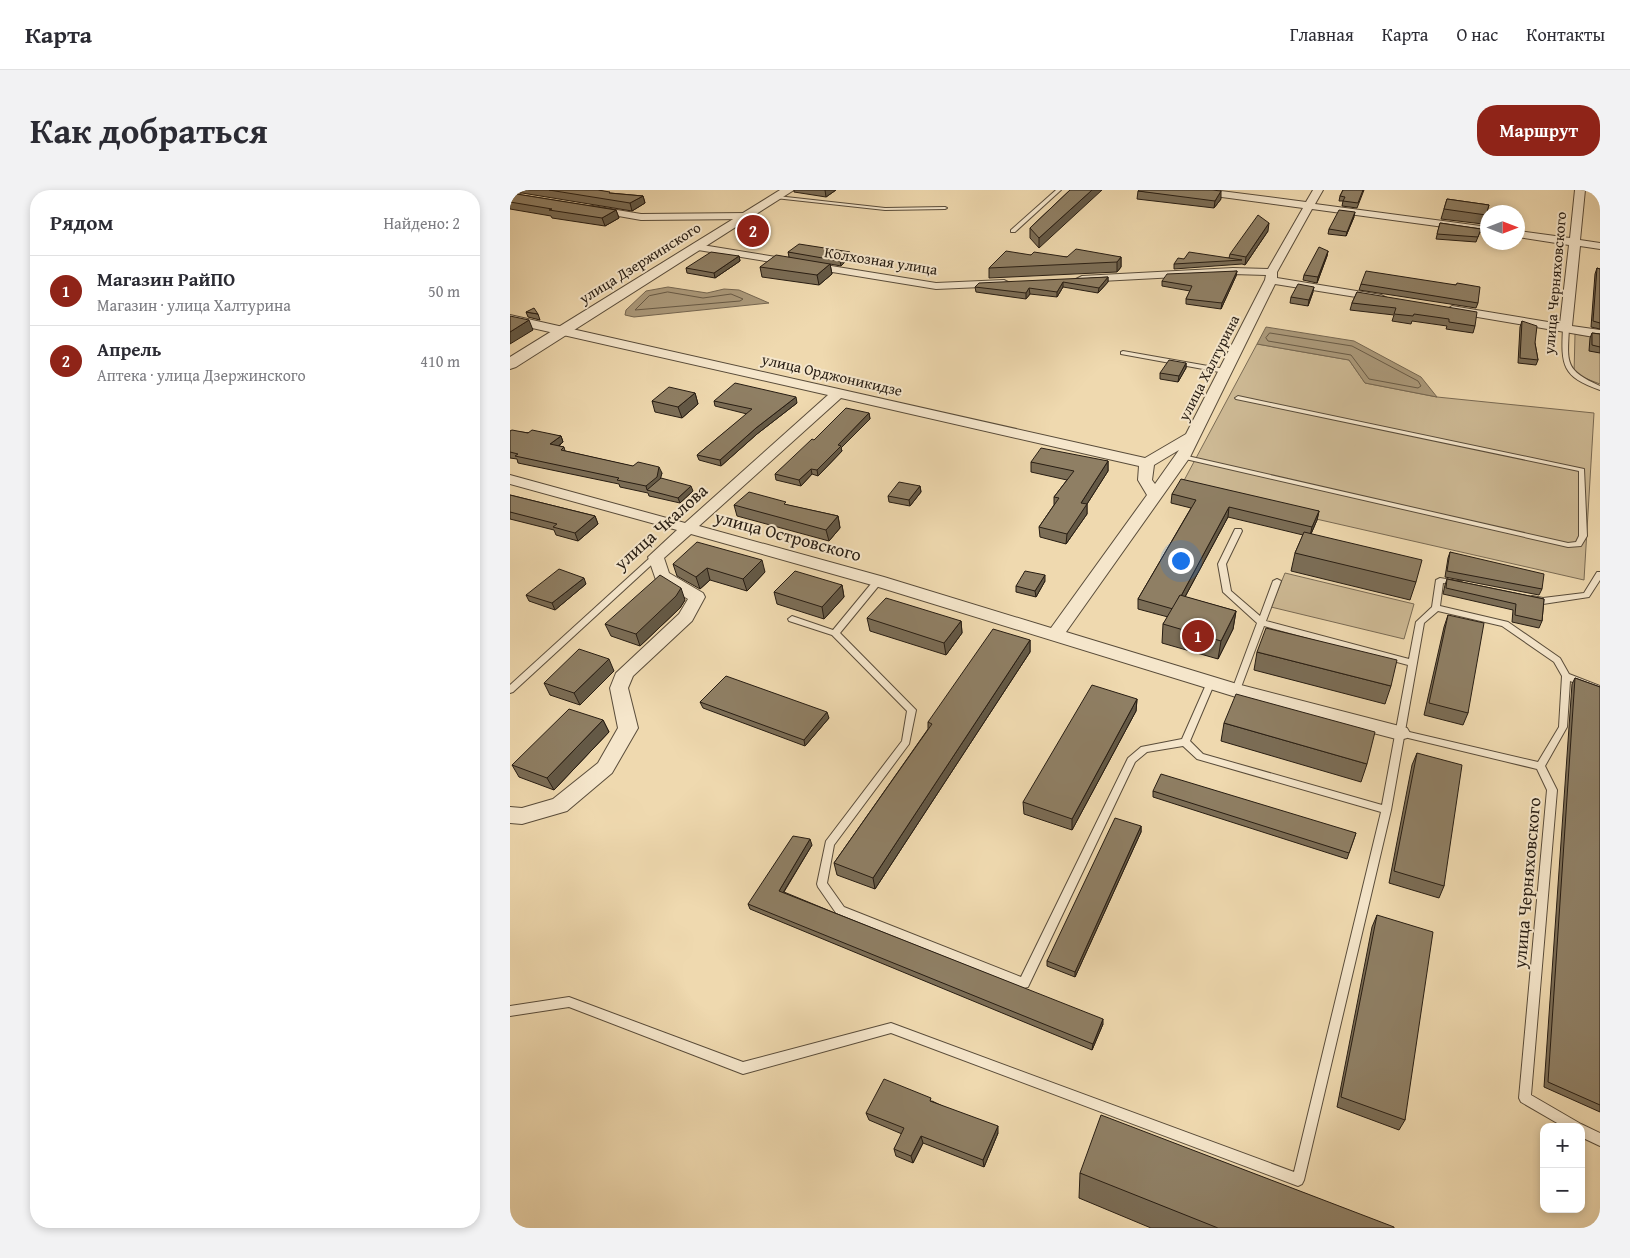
<!DOCTYPE html>
<html lang="ru">
<meta charset="utf-8">
<style>
:root{--surface:#fff;--page:#f2f2f3;--text:#2b2b33;--muted:#7c7c81;--line:#e1e1e2;--accent:#8f2418}
body{margin:0;font-family:"Gentium Book Plus",serif;background:var(--page);color:var(--text)}
.controls{position:absolute;right:15px;bottom:15px;display:grid;overflow:hidden;border-radius:10px;box-shadow:0 2px 8px #0003}
.controls button{width:45px;height:45px;display:grid;place-items:center;padding:0;border:0;border-bottom:1px solid var(--line);background:var(--surface);color:var(--text);font:25px sans-serif}
.compass{position:absolute;left:970px;top:15px;width:45px;height:45px;border-radius:50%;background:var(--surface);box-shadow:0 2px 8px #0003;rotate:90deg}
.you{position:absolute;left:670px;top:370px;width:18px;height:18px;margin:-12px;border:4px solid #fff;border-radius:50%;background:#1a73e8;box-shadow:0 0 0 8px #1a73e833}
.badge{display:grid;place-items:center;width:32px;height:32px;border-radius:50%;background:var(--accent);color:#fff;font-size:16px;font-weight:700}
.pin{position:absolute;translate:-50% -50%;border:2px solid #fff;box-shadow:0 1px 5px #0006}
.list{margin:0;padding:0;list-style:none}
h2{display:flex;justify-content:space-between;align-items:center;height:65px;margin:0;padding:0 20px;font-size:21px}
h2 small{font-size:16px;font-weight:400;color:var(--muted)}
.list li{display:grid;grid-template-columns:32px 1fr auto;gap:15px;align-items:center;box-sizing:border-box;height:70px;padding:0 20px;border-top:1px solid var(--line)}
.list b{display:block;font-size:19px;white-space:nowrap}
.list p{margin:0;font-size:16px;white-space:nowrap;color:var(--muted)}
.list em{font-size:16px;font-style:normal;color:var(--muted)}
.map{position:relative;flex:none;width:1090px;height:1038px;overflow:hidden;border-radius:20px}
header{display:flex;align-items:center;gap:30px;box-sizing:border-box;height:70px;padding:0 25px;background:var(--surface);border-bottom:1px solid var(--line)}
header strong{font-size:24px}
nav{display:flex;gap:28px;margin-inline-start:auto;font-size:18px}
.intro{display:flex;align-items:center;justify-content:space-between;box-sizing:border-box;height:120px;padding:0 30px}
h1{margin:0;font-size:35px}
.button{padding:12px 22px;border-radius:20px;background:var(--accent);color:#fff;font-size:18px;font-weight:700}
main{display:flex;gap:30px;padding:0 30px}
aside{flex:1;background:var(--surface);border-radius:20px;box-shadow:0 2px 8px #0003}
.map>svg:first-child{display:block}
</style>
<header>
<strong>Карта</strong>
<nav><a>Главная</a><a>Карта</a><a>О нас</a><a>Контакты</a></nav>
</header>
<div class="intro"><h1>Как добраться</h1><a class="button">Маршрут</a></div>
<main>
<aside>
<h2>Рядом<small>Найдено: 2</small></h2>
<ul class="list">
<li><span class="badge">1</span><div><b>Магазин РайПО</b><p>Магазин · улица Халтурина</p></div><em>50 m</em></li>
<li><span class="badge">2</span><div><b>Апрель</b><p>Аптека · улица Дзержинского</p></div><em>410 m</em></li>
</ul>
</aside>
<div class="map">
<svg width="1090" height="1038" viewBox="0 0 1090 1038">
<rect width="100%" height="100%" fill="#efd9af"/>
<filter id="stains"><feTurbulence type="fractalNoise" baseFrequency=".004" numOctaves="4"/><feColorMatrix values="0 0 0 0 .2 0 0 0 0 .09 0 0 0 0 .02 0 0 0 .5 -.17"/></filter>
<radialGradient id="worn" r=".72"><stop offset=".6" stop-color="#630" stop-opacity="0"/><stop offset="1" stop-color="#630" stop-opacity=".3"/></radialGradient>
<g fill="#cdb994" stroke="#7a6b54">
<path d="M1065,144L1090,148V194L1064,184Z"/>
<path d="M747,154L839,170L855,193L927,207L1084,223L1074,390L670,298Z"/>
<path d="M775,383L904,414L894,449L761,417Z"/>
</g>
<g fill="#ab997a" stroke="#766751">
<path d="M158,97L197,103L214,99L229,100L259,113L124,127L115,125L116,120L136,101Z"/>
<path d="M756,137L844,151L911,187L927,207L855,193L839,170L747,154Z"/>
</g>
<g fill="none" stroke-linecap="round" stroke-linejoin="round">
<g stroke="#695b46" stroke-width="1">
<path d="M158,102L193,108L221,104L233,109L230,111L125,120L139,106Z"/>
<path d="M760,143L842,156L908,191L911,196L908,198L859,189L841,165L758,151L756,148Z"/>
</g>
<defs>
<g id="service">
<path d="M546,0H551L505,42H501V40Z"/>
<path d="M267,6L375,18L435,17L437,18L435,19L375,20L265,8Z"/>
<path d="M1056,136L1059,138C1057,174 1055,180 1090,196V200C1052,187 1051,175 1053,138Z"/>
<path d="M613,161L715,179L718,181L715,183L611,164V162Z"/>
<path d="M728,206L1074,279L1077,346L1071,356L1058,357L671,268L670,267L673,265L1058,353L1066,352L1069,346V281L726,209L725,208Z"/>
<path d="M725,339H731L732,341L716,374L721,401L750,426L763,391L767,389L771,391L756,431L899,469L906,432L922,417L926,390L930,388L948,391H951L952,393L951,395L933,393L930,416L998,432L1050,468L1059,484L1090,496V502L1060,491L1057,537L1035,576L1047,600L1021,905L1071,934L1090,943V956L1071,947V937H1054L1011,912L1009,908L1037,600L1027,579L894,547L881,620L794,990L792,994L788,996L381,843L233,884L59,817L0,826V816L59,807L233,872L381,833L784,982L871,622L687,569L673,556L637,562L625,572L518,797L514,798L326,723L308,697L307,694L316,651L392,551L397,521L322,445L279,431L278,429L282,426L323,440L365,389H371L372,391L371,393L330,443L406,520L399,554L324,655L317,693L334,717L511,787L618,568L631,557L672,549L698,490L701,489L705,492L680,551L693,564L872,615L898,475L754,436L730,500L729,502H723L722,500L747,433L713,402L708,374ZM928,421L992,436L1044,472L1052,486L1049,537L1028,572L895,541L914,433Z"/>
<path d="M143,365H149L150,367L3,502L0,503V495Z"/>
<path d="M1087,382H1090V390L1079,407L1033,414L1019,411L1018,409L1022,406L1033,408L1074,403Z"/>
</g>
<g id="minor">
<path d="M3,0H16L0,8V1Z"/>
<path d="M677,0H703L796,12L803,0H813L805,14L978,37V43L802,19L767,82V88L871,105L877,108L871,111L765,94L680,267L556,442L727,494L897,538L900,543L897,548L890,550L726,507L362,395L181,344L154,368L159,383L193,403L195,407L182,431L123,486L118,498L128,538L102,583L57,621L12,634L0,633V617L12,618L43,609L88,573L108,538L100,498L106,483L169,424L178,409L146,390L138,367L167,340L0,294V285L175,333L318,205L0,133V125L635,268L676,244L755,90L756,85L723,84L572,92L566,89L572,86L723,78L758,79L793,18L682,3ZM331,208L629,276L628,290L637,305L541,438L374,387L189,336ZM669,260L645,294L642,290L644,275Z"/>
<path d="M1065,0H1075L1070,50L1090,53V59L1070,56L1062,136L1090,140V148L938,122L936,120L942,116L1050,134L1059,55L1008,47V41L1060,48Z"/>
<path d="M83,16L131,24L238,23L243,26L238,29L131,30L80,21V17Z"/>
<path d="M186,54L426,93L494,90L500,93L494,96L426,99L182,59L181,57L182,55Z"/>
</g>
<path id="tertiary" d="M270,0H284L6,177L0,179V167Z"/>
</defs>
<use href="#service" stroke="#594c3a" stroke-width="2"/>
<use href="#minor" stroke="#594c3a" stroke-width="2"/>
<use href="#tertiary" stroke="#594c3a" stroke-width="2"/>
<use href="#service" fill="#f5e6cb" fill-rule="evenodd"/>
<use href="#minor" fill="#f5e6cb" fill-rule="evenodd"/>
<use href="#tertiary" fill="#f5e6cb" fill-rule="evenodd"/>
</g>
<g fill="#7b6d56" stroke="#271d13">
<path d="M0,0H88L100,3L133,6L135,13L122,21L0,1Z"/>
<path d="M284,0H326L316,7L284,2Z"/>
<path d="M560,0L529,58L520,48V38Z"/>
<path d="M833,0H854L847,18L832,16L833,11H829L830,6Z"/>
<path d="M628,1L711,9L704,18L627,9Z"/>
<path d="M0,3L106,20L109,28L95,36L42,28L41,26L0,19Z"/>
<path d="M937,9L979,15L973,34L931,29Z"/>
<path d="M844,27L836,46L818,44L819,39Z"/>
<path d="M930,33L971,39L966,52L926,49Z"/>
<path d="M758,41L735,75L732,74L664,79V74L674,69L719,68L720,64Z"/>
<path d="M818,61L817,66L807,93L793,90L794,85Z"/>
<path d="M278,62L340,67L331,76L320,74L322,84L309,95L252,87L250,77L279,67Z"/>
<path d="M521,65L557,67H611V77L607,82L479,88V78Z"/>
<path d="M229,66L230,71L205,88L177,83L176,78Z"/>
<path d="M1087,78L1090,79V139L1081,137L1085,84Z"/>
<path d="M727,81L726,86L711,119L676,114V109L680,101L652,96V91Z"/>
<path d="M598,87V92L588,103L553,97L547,107L520,104L516,109L466,102L465,97Z"/>
<path d="M851,94L946,95L968,113L966,118L849,100Z"/>
<path d="M803,102L798,116L780,113L781,107Z"/>
<path d="M847,102L965,136L963,143L936,139L937,136L902,131L901,134L882,131L884,125L840,120L842,113Z"/>
<path d="M16,122L28,124L30,130L18,127Z"/>
<path d="M1012,131L1025,153L1028,170L1026,175L1008,173L1010,137Z"/>
<path d="M1082,143L1090,144V163L1079,161L1080,148Z"/>
<path d="M676,173V178L668,192L650,189V183Z"/>
<path d="M185,203L188,214L172,228L145,222L142,211Z"/>
<path d="M204,211L287,213L247,244L211,276L189,270L187,265L237,224L205,216Z"/>
<path d="M359,223L360,229L331,258L332,261L308,286L302,284L291,296L266,290L265,284L304,250Z"/>
<path d="M0,241L51,246L53,252L49,256L54,257L55,261L152,283L150,288L183,301L170,313L139,306L138,303L110,297L109,294L8,273L7,269L0,268Z"/>
<path d="M598,271V281L577,314V324L556,354L530,347L529,337L544,315V307L557,290L521,282V272Z"/>
<path d="M410,296L411,302L400,316L379,312L378,306Z"/>
<path d="M662,304L809,321L807,330L801,344L906,392L900,410L781,381L785,363L793,345L718,327L675,407L726,421L723,439L708,469L652,453L653,434L658,427L628,419V409L681,318L661,313Z"/>
<path d="M0,305L85,326L88,334L68,351L46,345L44,340L0,329Z"/>
<path d="M224,315H277L328,326L330,338L319,351L227,326Z"/>
<path d="M940,362L1032,399L1029,405L935,387L938,368Z"/>
<path d="M163,374L255,382L237,401L200,390L190,399L167,386Z"/>
<path d="M937,389L1034,409L1032,431L1029,438L1002,432L1003,420L933,404L935,395Z"/>
<path d="M535,391L526,407L506,402V396Z"/>
<path d="M76,394L45,420L19,411L16,405Z"/>
<path d="M332,395L334,407L314,429L267,414L264,402Z"/>
<path d="M175,410L170,418L130,456L101,446L95,434Z"/>
<path d="M938,425L958,523L953,535L914,525L934,437Z"/>
<path d="M357,428L451,431L452,443L436,465L360,441Z"/>
<path d="M520,450V462L365,699L327,685L324,673L418,539V532Z"/>
<path d="M747,462L881,496L875,514L744,480Z"/>
<path d="M104,481L70,515L40,505L34,493Z"/>
<path d="M1065,488L1090,497V922L1034,897L1062,494Z"/>
<path d="M627,509L626,521L562,640L514,624L513,612Z"/>
<path d="M190,512L319,528L295,556L193,518Z"/>
<path d="M93,530L99,542L44,600L9,587L2,575Z"/>
<path d="M714,533L857,574L851,592L711,551Z"/>
<path d="M907,563L934,696L929,708L879,693L902,575Z"/>
<path d="M643,601L846,643L837,669L643,607Z"/>
<path d="M631,636V642L565,787L537,776V771Z"/>
<path d="M302,655L274,702L593,834L582,860L240,719L238,714Z"/>
<path d="M867,725L895,930L889,940L827,917L862,737Z"/>
<path d="M422,911L488,943L474,977L413,953L403,973L386,966L384,959L392,944L359,930L356,923Z"/>
<path d="M570,983L884,1038H641L569,1008Z"/>
</g>
<g fill="#645946" stroke="#271d13">
<path d="M315,0H326L316,7Z"/>
<path d="M582,0H592L529,58V48Z"/>
<path d="M711,1V9L704,18L705,11Z"/>
<path d="M133,6L135,13L122,21L120,13Z"/>
<path d="M106,20L109,28L95,36L92,28Z"/>
<path d="M845,22L844,27L836,46L837,42Z"/>
<path d="M759,33L758,41L735,75L736,67Z"/>
<path d="M818,61L817,66L807,93L808,87Z"/>
<path d="M340,62V67L331,76L330,71Z"/>
<path d="M229,66L230,71L205,88L204,83Z"/>
<path d="M611,67V77L607,82V72Z"/>
<path d="M320,74L322,84L309,95L307,85Z"/>
<path d="M727,81L726,86L711,119L712,113Z"/>
<path d="M598,87V92L588,103L589,98Z"/>
<path d="M553,92V97L547,107V102Z"/>
<path d="M804,97L803,102L798,116L799,110Z"/>
<path d="M519,98L520,104L516,109V103Z"/>
<path d="M19,130L23,140L0,154V142Z"/>
<path d="M676,173V178L668,192L669,186Z"/>
<path d="M185,203L188,214L172,228L168,217Z"/>
<path d="M286,207L287,213L247,244L211,276L210,270L246,238Z"/>
<path d="M359,223L360,229L331,258L332,261L308,286L307,280L328,255Z"/>
<path d="M51,246L53,252L42,261L40,254Z"/>
<path d="M598,271V281L577,314V324L556,354L557,344L571,313Z"/>
<path d="M149,277L152,283L149,294L137,300L136,296Z"/>
<path d="M301,279L302,284L291,296L289,290Z"/>
<path d="M181,296L183,301L170,313L168,308Z"/>
<path d="M410,296L411,302L400,316L399,310Z"/>
<path d="M719,317L718,327L663,429L664,419Z"/>
<path d="M809,321L807,330L800,346L802,337Z"/>
<path d="M85,326L88,334L68,351L65,343Z"/>
<path d="M328,326L330,338L319,351L316,340Z"/>
<path d="M252,370L255,382L237,401L233,389Z"/>
<path d="M197,378L200,390L190,399L186,387Z"/>
<path d="M535,385V391L526,407L525,401Z"/>
<path d="M74,388L76,394L45,420L42,413Z"/>
<path d="M332,395L334,407L314,429L312,417Z"/>
<path d="M171,398L175,410L170,418L130,456L126,444Z"/>
<path d="M726,421L723,439L708,469L711,451Z"/>
<path d="M451,431L452,443L436,465L434,453Z"/>
<path d="M520,450V462L365,699L363,688Z"/>
<path d="M99,469L104,481L70,515L64,503Z"/>
<path d="M627,509L626,521L562,640V629Z"/>
<path d="M317,522L319,528L295,556L294,550Z"/>
<path d="M93,530L99,542L44,600L37,588Z"/>
<path d="M631,636V642L565,787V782Z"/>
<path d="M300,649L302,655L271,706L269,701Z"/>
<path d="M593,829V834L582,860L583,854Z"/>
<path d="M488,936V943L474,977L473,970Z"/>
<path d="M411,946L413,953L403,973L401,966Z"/>
</g>
<g fill="#8f7f64" stroke="#271d13">
<path d="M39,0H88L100,2L99,3L133,6L120,13Z"/>
<path d="M560,0H582L529,48L520,38Z"/>
<path d="M629,0H702L711,1L705,11L628,1Z"/>
<path d="M833,0H853L848,13L833,11L835,7L830,6Z"/>
<path d="M0,3L106,20L92,28L39,20L42,19L0,12Z"/>
<path d="M937,9L979,15L976,25L934,19Z"/>
<path d="M829,20L845,22L837,42L819,39Z"/>
<path d="M748,25L759,33L736,67L720,64Z"/>
<path d="M930,33L971,39L968,47L927,44Z"/>
<path d="M289,54L340,62L330,71L278,62Z"/>
<path d="M809,57L818,61L808,87L794,85Z"/>
<path d="M566,59L611,67L607,72L479,78L496,61L521,65L524,62L557,67Z"/>
<path d="M201,62L229,66L204,83L176,78Z"/>
<path d="M679,62L732,70L664,74L668,68L674,69Z"/>
<path d="M266,65L320,74L307,85L250,77Z"/>
<path d="M1087,78L1090,79V133L1083,131Z"/>
<path d="M727,81L712,113L676,109L682,96L652,91L657,84Z"/>
<path d="M856,81L946,95L947,93L970,97L968,113L851,94Z"/>
<path d="M598,87L589,98L553,92L547,102L519,98L516,103L465,97L469,93Z"/>
<path d="M788,94L804,97L799,110L781,107Z"/>
<path d="M847,102L967,122L965,136L939,132V129L904,124L903,126L884,124L886,118L842,113Z"/>
<path d="M24,118L28,124L16,122Z"/>
<path d="M0,126L19,130L0,142Z"/>
<path d="M1012,131L1027,136L1025,153L1028,170L1010,168Z"/>
<path d="M1082,143L1090,144V157L1082,155Z"/>
<path d="M659,170L676,173L669,186L650,183Z"/>
<path d="M225,193L286,207L246,238L210,270L187,265L242,219L204,211Z"/>
<path d="M159,197L185,203L168,217L142,211Z"/>
<path d="M336,218L359,223L328,255L331,256L307,280L301,279L289,290L265,284L302,249L304,250Z"/>
<path d="M2,240L18,243L22,240L51,246L40,254L54,257L51,260L123,276L128,272L149,277L147,287L136,296L107,290L109,288L5,266L8,264L0,262V241Z"/>
<path d="M531,258L598,271L571,313L577,314L557,344L529,337L549,308L544,307L564,281L521,272Z"/>
<path d="M151,288L181,296L168,308L137,300Z"/>
<path d="M671,289L809,321L802,337L719,317L671,406L670,405L663,419L628,409L686,310L662,304Z"/>
<path d="M389,292L410,296L399,310L378,306Z"/>
<path d="M239,302L276,312L274,314L328,326L316,340L224,315Z"/>
<path d="M0,305L85,326L65,343L43,337L47,334L0,322Z"/>
<path d="M794,342L912,370L906,392L785,363Z"/>
<path d="M187,352L252,370L233,389L197,378L186,387L163,374Z"/>
<path d="M940,362L1034,384L1032,399L937,381Z"/>
<path d="M49,379L74,388L42,413L16,405Z"/>
<path d="M285,381L332,395L312,417L264,402Z"/>
<path d="M515,381L535,385L525,401L506,396Z"/>
<path d="M150,385L171,398L166,406L126,444L95,434Z"/>
<path d="M937,389L1034,409L1032,431L1005,425L1006,414L936,398Z"/>
<path d="M670,405L726,421L711,451L653,434Z"/>
<path d="M376,408L451,431L434,453L357,428Z"/>
<path d="M938,425L974,433L958,523L919,513Z"/>
<path d="M756,438L887,470L881,496L747,462Z"/>
<path d="M483,439L520,450L363,688L324,673L422,534L418,532Z"/>
<path d="M69,459L99,469L64,503L34,493Z"/>
<path d="M216,486L317,522L294,550L190,512Z"/>
<path d="M1065,488L1090,497V915L1038,892Z"/>
<path d="M582,495L627,509L562,629L513,612Z"/>
<path d="M726,504L865,542L857,574L714,533Z"/>
<path d="M59,519L93,530L37,588L2,575Z"/>
<path d="M907,563L952,575L934,696L884,681Z"/>
<path d="M651,584L846,643L839,663L643,601Z"/>
<path d="M605,628L631,636L565,782L537,771Z"/>
<path d="M283,646L300,649L269,701L593,829L583,854L238,714Z"/>
<path d="M867,725L923,742L895,930L831,907Z"/>
<path d="M374,889L421,908L420,911L488,936L473,970L411,946L401,966L384,959L394,938L356,923Z"/>
<path d="M591,925L884,1037V1038H708L570,983Z"/>
</g>
<g text-anchor="middle" stroke-width="4" stroke-linejoin="round" paint-order="stroke">
<g font-size="15" fill="#271d13" stroke="#f5e6cb">
<text transform="translate(371 71) rotate(9)" y="5">Колхозная улица</text>
<text transform="translate(130 73) rotate(-32)" y="5">улица Дзержинского</text>
<text transform="translate(1045 93) rotate(-85)" y="5">улица Черняховского</text>
<text transform="translate(699 178) rotate(-63)" y="5">улица Халтурина</text>
<text transform="translate(322 185) rotate(13)" y="5">улица Орджоникидзе</text>
</g>
<g font-size="18" fill="#271d13" stroke="#f5e6cb">
<text transform="translate(151 337) rotate(-42)" y="6">улица Чкалова</text>
<text transform="translate(278 346) rotate(15)" y="6">улица Островского</text>
<text transform="translate(1017 693) rotate(-85)" y="6">улица Черняховского</text>
</g>
</g>
<rect width="100%" height="100%" filter="url(#stains)"/>
<rect width="100%" height="100%" fill="url(#worn)"/>
</svg>
<div class="controls">
<button>+</button>
<button>−</button>
</div>
<svg class="compass" viewBox="-18 -18 36 36"><path d="M0-13l5 13h-10z" fill="#e53935"/><path d="M0 13l5-13h-10z" fill="#7c7c81"/></svg>
<div class="you"></div>
<div class="pin badge" style="left:688px;top:446px">1</div>
<div class="pin badge" style="left:243px;top:41px">2</div>
</div>
</main>
